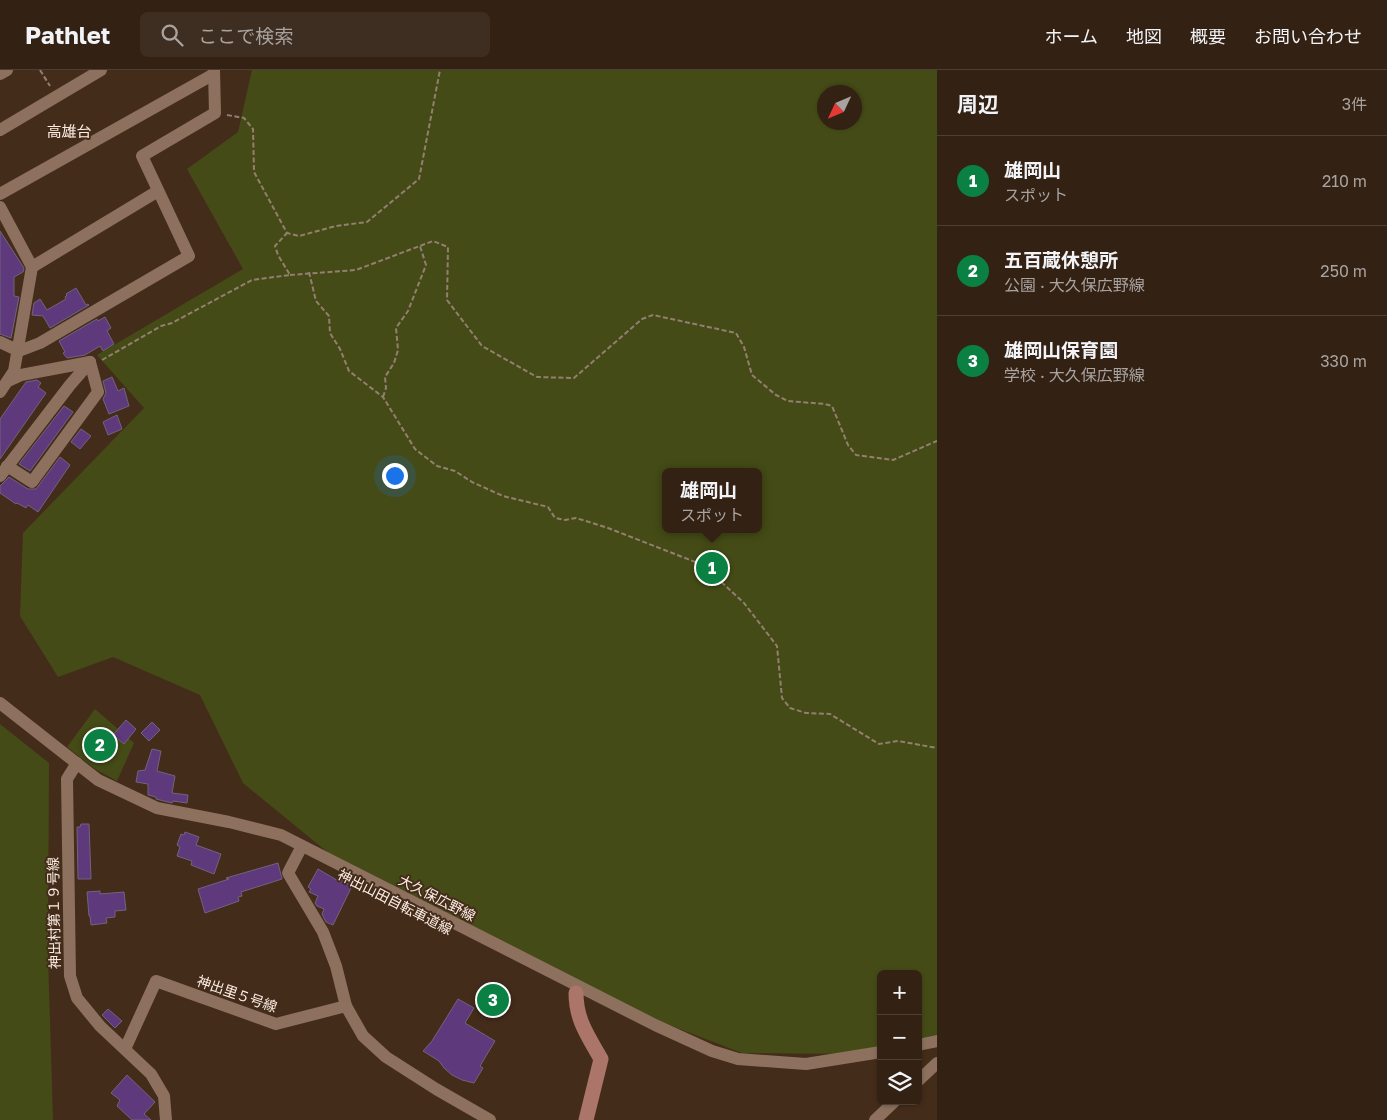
<!DOCTYPE html>
<html lang="ja">
<meta charset="utf-8">
<style>
:root{--surface:#332114;--page:#3e2e22;--text:#f1f3f6;--muted:#a9a3a0;--line:#4e3e34;--accent:#0b8043}
body{margin:0;font-family:"Golos Text","Noto Sans JP",sans-serif;background:var(--page);color:var(--text)}
.controls{position:absolute;right:15px;bottom:15px;display:grid;overflow:hidden;border-radius:8px;box-shadow:0 1px 4px #0004}
.controls button{width:45px;height:45px;display:grid;place-items:center;padding:0;border:0;border-bottom:1px solid var(--line);background:var(--surface);color:var(--text);font:25px sans-serif}
.compass{position:absolute;left:817px;top:15px;width:45px;height:45px;border-radius:50%;background:var(--surface);box-shadow:0 1px 4px #0004;rotate:226deg}
.you{position:absolute;left:394px;top:405px;width:18px;height:18px;margin:-12px;border:4px solid #fff;border-radius:50%;background:#1a73e8;box-shadow:0 0 0 8px #1a73e833}
.badge{display:grid;place-items:center;width:32px;height:32px;border-radius:50%;background:var(--accent);color:#fff;font-size:16px;font-weight:700}
.pin{position:absolute;translate:-50% -50%;border:2px solid #fff;box-shadow:0 1px 5px #0006}
.popup{position:absolute;left:662px;top:398px;width:100px;height:65px;box-sizing:border-box;display:grid;place-content:center;border-radius:8px;background:var(--surface);filter:drop-shadow(0 1px 4px #0005);font-size:16px;white-space:nowrap;color:var(--muted)}
.popup b{font-size:19px;color:var(--text)}
.popup::after{content:'';position:absolute;left:50%;top:100%;margin-left:-10px;border:10px solid transparent;border-top-color:var(--surface)}
.list{margin:0;padding:0;list-style:none}
h2{display:flex;justify-content:space-between;align-items:center;height:65px;margin:0;padding:0 20px;font-size:21px}
h2 small{font-size:16px;font-weight:400;color:var(--muted)}
.list li{display:grid;grid-template-columns:32px 1fr auto;gap:15px;align-items:center;box-sizing:border-box;height:90px;padding:0 20px;border-top:1px solid var(--line)}
.list b{display:block;font-size:19px;white-space:nowrap}
.list p{margin:0;font-size:16px;white-space:nowrap;color:var(--muted)}
.list em{font-size:16px;font-style:normal;color:var(--muted)}
.icon{flex:none;width:28px;height:28px;fill:none;stroke:currentColor;stroke-width:2;stroke-linecap:round;stroke-linejoin:round}
.map{position:relative;flex:none;width:937px;height:1050px;overflow:hidden}
header{display:flex;align-items:center;gap:30px;box-sizing:border-box;height:70px;padding:0 25px;background:var(--surface);border-bottom:1px solid var(--line)}
header strong{font-size:24px}
nav{display:flex;gap:28px;margin-inline-start:auto;font-size:18px}
.search{width:350px;height:45px;background:var(--page);display:flex;align-items:center;gap:12px;box-sizing:border-box;padding:0 18px;border-radius:8px;color:var(--muted);font-size:19px}
main{display:flex}
aside{flex:1;background:var(--surface)}
.map>svg:first-child{display:block}
</style>
<header>
<strong>Pathlet</strong>
<div class="search"><svg class="icon" aria-label="search" viewBox="0 0 24 24"><circle cx="10" cy="10" r="6"/><path d="M15 15l6 6"/></svg>ここで検索</div>
<nav><a>ホーム</a><a>地図</a><a>概要</a><a>お問い合わせ</a></nav>
</header>
<main>
<div class="map">
<svg width="937" height="1050" viewBox="0 0 937 1050">
<rect width="100%" height="100%" fill="#442c1b"/>
<g fill="#454b16" fill-rule="evenodd">
<path d="M252,0H937V966L918,971V904H881V982L872,984L742,983L659,951L331,785L243,713L200,625L113,587L58,607L20,546L23,463L144,338L97,285L243,199L187,99L238,62ZM824,22H854V52H824ZM666,402H758V459H666Z"/>
<path d="M95,639L134,673L117,711L95,699L67,677Z"/>
<path d="M0,654L49,693L48,886L53,1050H0Z"/>
</g>
<g fill="#5e397b" stroke="#71637e">
<path d="M0,161L24,198L23,202L14,207V226L19,227L11,268L0,264Z"/>
<path d="M76,218L86,235L88,234L89,235L50,258L43,246L32,245L34,233L40,229L47,240L66,229L65,227L67,225L66,224Z"/>
<path d="M105,247L111,258L107,261L114,274L103,281L100,276L85,285L67,288L63,283L65,282L59,271L97,249L98,251Z"/>
<path d="M112,307L118,321L124,318L129,336L109,344L103,329L106,323L103,311Z"/>
<path d="M37,310L41,313L38,317L46,323L0,389V349L26,312Z"/>
<path d="M64,336L73,342L30,401L19,394Z"/>
<path d="M117,345L122,359L108,365L103,352Z"/>
<path d="M81,359L91,366L80,379L71,372Z"/>
<path d="M60,387L70,395L38,442L28,435L26,438L17,433L16,434L0,423V416L9,407L28,419H36Z"/>
<path d="M126,650L136,659L124,674L113,665Z"/>
<path d="M152,652L160,660L149,671L141,663Z"/>
<path d="M152,679L161,681L157,701L175,706L172,723L188,725L187,733L173,731L172,733L156,729V727L148,725V714L136,712L138,701L145,700Z"/>
<path d="M81,754H89L91,809H78L77,757H80Z"/>
<path d="M185,762L199,767L196,775L221,784L214,804L191,795L192,791L177,786L180,777L177,775L181,764L184,765Z"/>
<path d="M278,793L282,809L241,822L242,826L238,827L239,831L205,843L198,819L229,809L226,808Z"/>
<path d="M318,799L340,812L341,810L352,816L333,855L326,852L322,844L324,839L317,836L315,833L318,826L309,822L311,819L308,817Z"/>
<path d="M100,821V824L124,822L126,840L115,841V847L106,848L107,853L91,855L90,846H89L87,822Z"/>
<path d="M458,929L474,938L465,953L495,971L480,996L483,998L474,1013L462,1010L452,1005L444,998L439,991L423,981L432,971Z"/>
<path d="M108,939L122,951L115,958L102,945Z"/>
<path d="M127,1005L155,1032L144,1044L151,1050H132L117,1036L120,1030L111,1023Z"/>
</g>
<g fill="none" stroke-linecap="round" stroke-linejoin="round">
<g stroke="#937f71" stroke-width="2" stroke-dasharray="5 2.5" stroke-linecap="butt">
<path d="M40,0L50,16"/>
<path d="M227,45L244,48L253,59L254,102L287,163L299,166L336,156L367,152L419,109L440,0"/>
<path d="M309,202L316,231L329,246L330,263L340,279L349,301L383,327L415,379L437,396L455,401L472,412L503,426L548,437L555,448L565,450L576,448L608,458L703,495L744,533L777,576L782,628L790,638L806,643L830,644L879,674L898,671L937,678"/>
<path d="M290,205L356,200L433,171L448,177L447,230L482,276L537,307L574,308L642,249L653,245L736,263L744,277L752,305L776,325L788,331L825,334L832,336L848,375L856,385L893,390L937,371"/>
<path d="M102,290L161,256L172,253L252,210L290,205L278,185L275,176L287,163"/>
<path d="M383,327L386,318L385,307L394,293L398,280L396,258L408,241L426,195L420,176"/>
</g>
<g stroke="#8d715e" stroke-width="12">
<path d="M0,4L7,0"/>
<path d="M0,60L101,0"/>
<path d="M0,124L214,4"/>
<path d="M0,137L32,197L14,301L0,322"/>
<path d="M32,197L158,121"/>
<path d="M0,272L19,281L40,273L189,186L142,86L215,43L214,0"/>
<path d="M8,311L21,305L90,292"/>
<path d="M7,396L32,412L98,322L90,292"/>
<path d="M0,406L70,315L90,292"/>
<path d="M0,633L98,710L157,738L229,752L281,765L655,955L712,981L738,989L806,994L881,982"/>
<path d="M77,693L67,709L70,906L77,928L100,956L151,1004L164,1026L166,1050"/>
<path d="M302,776L288,803L323,862L336,896L346,936"/>
<path d="M918,975L937,971"/>
<path d="M125,979L156,911L276,954L346,936L363,966L386,987L436,1019L490,1050"/>
<path d="M918,1011L937,993"/>
<path d="M875,1050L895,1031"/>
</g>
<path stroke="#ab7569" stroke-width="15" d="M576,923C576,950 588,966 601,989L586,1050"/>
</g>
<g text-anchor="middle" stroke-width="4" stroke-linejoin="round" paint-order="stroke">
<g font-size="14" fill="#fcece2" stroke="#442c1b">
<text transform="translate(437 828) rotate(27)" y="5">大久保広野線</text>
<text transform="translate(395 832) rotate(27)" y="5">神出山田自転車道線</text>
<text transform="translate(54 843) rotate(-91)" y="5">神出村第１９号線</text>
<text transform="translate(237 924) rotate(19)" y="5">神出里５号線</text>
</g>
<g font-size="15" fill="#fcece2" stroke="#442c1b">
<text x="69" y="67">高雄台</text>
</g>
</g>
</svg>
<div class="controls">
<button>+</button>
<button>−</button>
<button><svg class="icon" aria-label="layers" viewBox="0 0 24 24"><path d="M12 4l9 5-9 5-9-5zM3 14l9 5 9-5"/></svg></button>
</div>
<svg class="compass" viewBox="-18 -18 36 36"><path d="M0-13l5 13h-10z" fill="#e53935"/><path d="M0 13l5-13h-10z" fill="#a9a3a0"/></svg>
<div class="you"></div>
<div class="pin badge" style="left:712px;top:498px">1</div>
<div class="popup"><b>雄岡山</b>スポット</div>
<div class="pin badge" style="left:100px;top:675px">2</div>
<div class="pin badge" style="left:493px;top:930px">3</div>
</div>
<aside>
<h2>周辺<small>3件</small></h2>
<ul class="list">
<li><span class="badge">1</span><div><b>雄岡山</b><p>スポット</p></div><em>210 m</em></li>
<li><span class="badge">2</span><div><b>五百蔵休憩所</b><p>公園 · 大久保広野線</p></div><em>250 m</em></li>
<li><span class="badge">3</span><div><b>雄岡山保育園</b><p>学校 · 大久保広野線</p></div><em>330 m</em></li>
</ul>
</aside>
</main>
